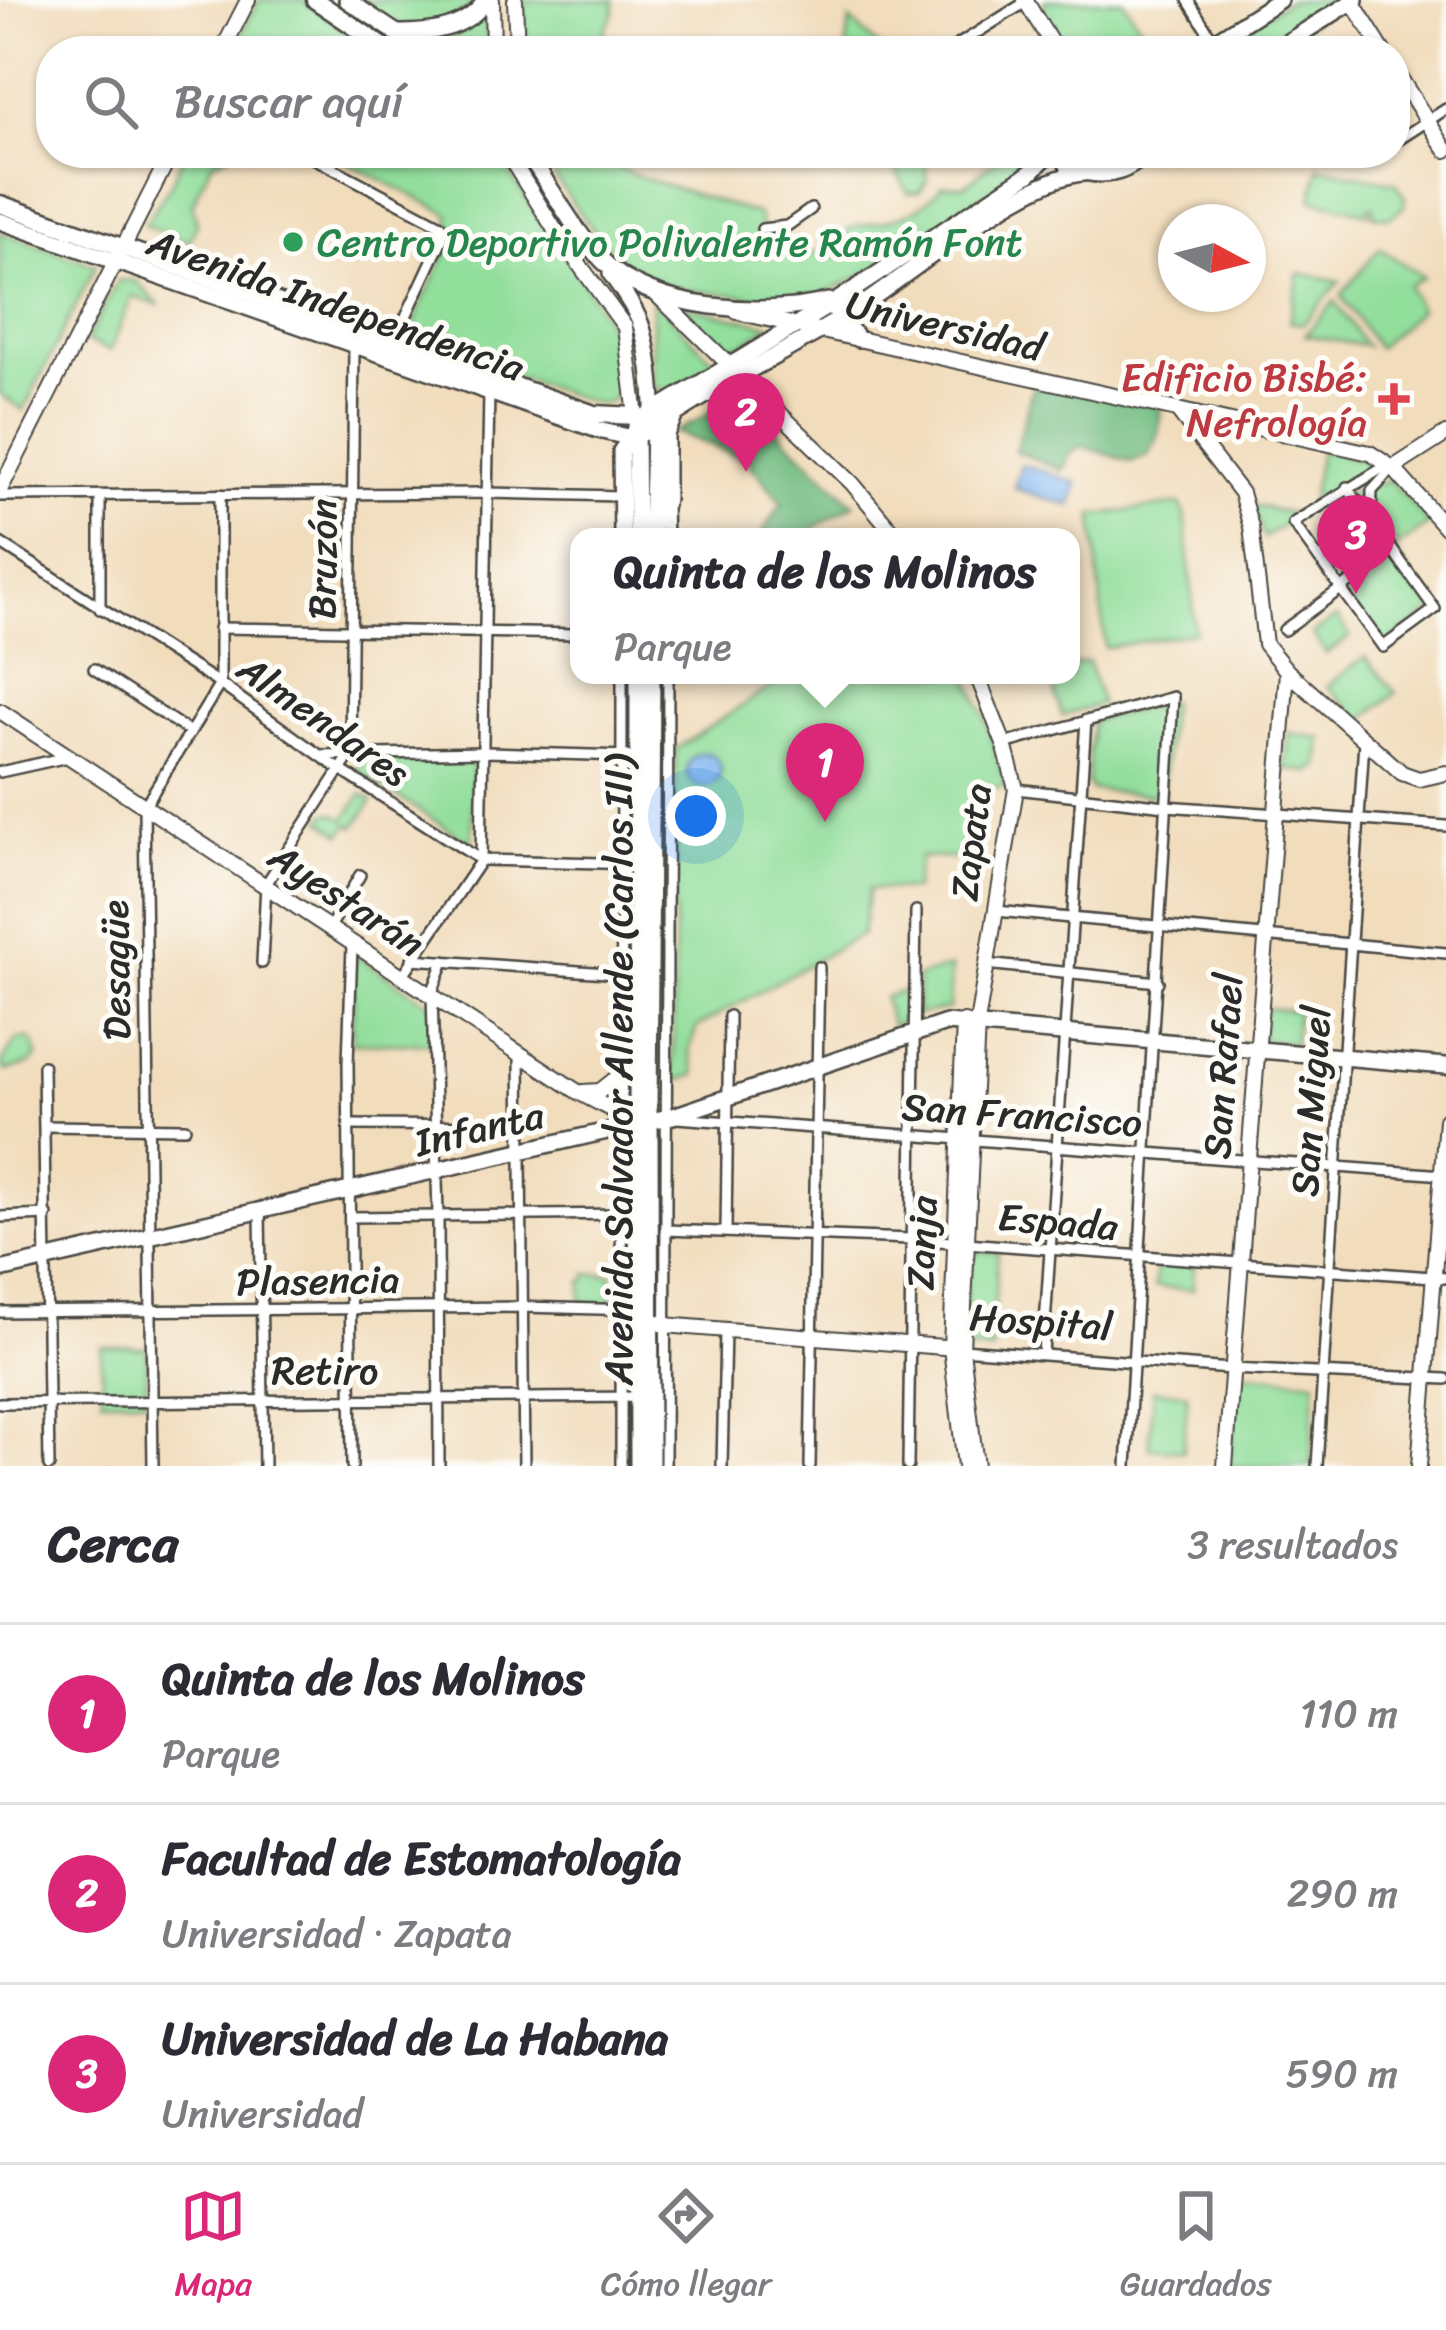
<!DOCTYPE html>
<html lang="es">
<meta charset="utf-8">
<style>
:root{--surface:#fff;--page:#f7f7f7;--text:#2b2b33;--muted:#7c7c81;--line:#e1e1e2;--accent:#db2777}
body{margin:0;font-family:Sriracha,sans-serif;background:var(--page);color:var(--text)}
.compass{position:absolute;left:1158px;top:204px;width:108px;height:108px;border-radius:50%;background:var(--surface);box-shadow:0 3px 9px #0004;rotate:97deg}
.you{position:absolute;left:696px;top:816px;width:42px;height:42px;margin:-30px;border:9px solid #fff;border-radius:50%;background:#1a73e8;box-shadow:0 0 0 18px #1a73e833}
.badge{display:grid;place-items:center;width:78px;height:78px;border-radius:50%;background:var(--accent);color:#fff;font-size:39px;font-weight:700}
.pin{position:absolute;translate:-50% -99px;filter:drop-shadow(0 3px 6px #0008)}
.pin::after{content:'';position:absolute;top:63px;width:42px;height:36px;background:inherit;clip-path:polygon(0 0,100% 0,50% 100%)}
.popup{position:absolute;left:570px;top:528px;width:510px;height:156px;box-sizing:border-box;display:grid;place-content:center;border-radius:24px;background:var(--surface);filter:drop-shadow(0 3px 9px #0005);font-size:39px;white-space:nowrap;color:var(--muted)}
.popup b{font-size:45px;color:var(--text)}
.popup::after{content:'';position:absolute;left:50%;top:100%;margin-left:-24px;border:24px solid transparent;border-top-color:var(--surface)}
.list{margin:0;padding:0;list-style:none}
h2{display:flex;justify-content:space-between;align-items:center;height:156px;margin:0;padding:0 48px;font-size:51px}
h2 small{font-size:39px;font-weight:400;color:var(--muted)}
.list li{display:grid;grid-template-columns:78px 1fr auto;gap:36px;align-items:center;box-sizing:border-box;height:180px;padding:0 48px;border-top:3px solid var(--line)}
.list b{display:block;font-size:45px;white-space:nowrap}
.list p{margin:0;font-size:39px;white-space:nowrap;color:var(--muted)}
.list em{font-size:39px;font-style:normal;color:var(--muted)}
.icon{flex:none;width:66px;height:66px;fill:none;stroke:currentColor;stroke-width:2;stroke-linecap:round;stroke-linejoin:round}
.map{position:relative;flex:none;width:1446px;height:1466px;overflow:hidden}
.search{position:absolute;background:var(--surface);box-shadow:0 3px 9px #0004;left:36px;right:36px;top:36px;height:132px;display:flex;align-items:center;gap:30px;box-sizing:border-box;padding:0 42px;border-radius:48px;color:var(--muted);font-size:45px}
.sheet{height:696px;background:var(--surface)}
nav{display:flex;justify-content:space-around;align-items:center;box-sizing:border-box;height:168px;border-top:3px solid var(--line);background:var(--surface);font-size:33px;color:var(--muted)}
nav a{display:grid;justify-items:center;gap:6px}
nav .on{color:var(--accent)}
.map>svg:first-child{display:block}
</style>
<div class="map">
<svg width="1446" height="1466" viewBox="0 0 1446 1466">
<rect width="100%" height="100%" fill="#fdfcf7"/>
<filter id="ink" filterUnits="userSpaceOnUse"><feTurbulence type="fractalNoise" baseFrequency=".00833" numOctaves="2"/><feDisplacementMap in="SourceGraphic" scale="24" xChannelSelector="R" yChannelSelector="G"/><feConvolveMatrix kernelMatrix="1 2 1 2 8 2 1 2 1" color-interpolation-filters="sRGB"/></filter>
<filter id="wash" filterUnits="userSpaceOnUse"><feTurbulence type="fractalNoise" baseFrequency=".004" numOctaves="4" result="noise"/><feDisplacementMap in="SourceGraphic" scale="48" xChannelSelector="R" yChannelSelector="G"/><feGaussianBlur stdDeviation="2.7" result="paint"/><feColorMatrix in="noise" values="0 0 0 0 0 0 0 0 0 0 0 0 0 0 0 0 0 1.4 0 .05"/><feComposite in="paint" operator="in"/></filter>
<g filter="url(#wash)">
<rect width="100%" height="100%" fill="#f1dcbb"/>
<g fill="#92de9b" stroke="#5e8463" stroke-width="3">
<path d="M259,0H301L379,51H232Z"/>
<path d="M359,0H478C460,18 429,31 403,26C388,23 372,8 359,0Z"/>
<path d="M524,0H614V13L594,51H526Z"/>
<path d="M1045,0H1123L1157,51H1066L1043,10Z"/>
<path d="M1289,0H1339L1337,6L1266,51H1226L1233,35Z"/>
<path d="M486,18L488,51H437L424,41L455,36Z"/>
<path d="M850,20L879,47L877,51H846Z"/>
<path d="M184,153H232L212,162L192,205L197,223L189,242L144,225L171,184Z"/>
<path d="M328,153H496C530,207 570,257 602,312C613,332 640,412 593,403L424,345L413,335C417,291 458,258 449,214Z"/>
<path d="M542,153H593L629,173L759,215L766,243L836,257L849,228C886,221 919,218 942,185L964,186L1004,153H1036L1014,174C959,212 881,276 818,294C792,302 763,298 736,295C660,287 636,285 587,222C571,201 553,177 542,153Z"/>
<path d="M886,153H924L928,180L919,192L908,193Z"/>
<path d="M1319,167L1397,183L1405,197L1403,208L1390,218L1373,215L1374,207H1369L1368,213L1312,200Z"/>
<path d="M0,232L96,265L24,410L0,394Z"/>
<path d="M1380,248L1423,277L1408,286L1419,310L1377,348L1341,295Z"/>
<path d="M1299,273L1340,281L1303,324L1289,322Z"/>
<path d="M118,280L136,281L160,306L132,296L110,351L86,341Z"/>
<path d="M652,298L715,362L668,394L652,384Z"/>
<path d="M1335,301L1364,344L1366,346L1305,335Z"/>
<path d="M679,305L770,325L744,343L718,348Z"/>
<path d="M1320,450L1367,461L1373,467L1310,505Z"/>
<path d="M1389,479L1429,524L1397,547L1375,516L1360,524L1343,496L1364,483L1377,485Z"/>
<path d="M1180,504L1185,514L1195,632L1105,648L1093,515Z"/>
<path d="M1251,505L1298,515L1264,538Z"/>
<path d="M1393,551L1435,609L1383,647L1341,589Z"/>
<path d="M1337,617L1350,637L1326,654L1312,634Z"/>
<path d="M1365,657L1396,693L1362,720L1327,686Z"/>
<path d="M1088,661L1101,704L1062,716L1049,675H1071V666Z"/>
<path d="M789,675H967L984,714L1006,787L982,788L969,859L920,857L914,890L869,889L862,934L697,1027L689,1050L696,1075L673,1082L676,749Z"/>
<path d="M1170,702L1162,796L1092,790L1087,784L1092,721Z"/>
<path d="M1289,733L1322,738L1319,768H1314L1313,772L1285,769Z"/>
<path d="M364,758L473,760L472,844L359,772L357,765Z"/>
<rect x="654" y="770" width="7" height="334"/>
<path d="M362,794L373,800L355,827L349,824L342,834L322,820L326,814L335,813L345,819Z"/>
<path d="M358,957L432,1005L431,1043H352L354,960Z"/>
<path d="M951,967L949,1009L917,1015L918,977Z"/>
<path d="M909,989V1020L891,1026L884,997Z"/>
<path d="M1264,1008L1297,1011L1294,1043L1261,1040Z"/>
<path d="M27,1038L34,1042L37,1058L28,1065L5,1071L1,1064L16,1040Z"/>
<path d="M654,1147H661V1314L655,1313Z"/>
<path d="M979,1251L998,1252L992,1351L962,1349L969,1259Z"/>
<path d="M1156,1264L1194,1266L1193,1290L1155,1287Z"/>
<path d="M587,1274H612V1302L581,1303L582,1281H586Z"/>
<path d="M101,1347L147,1348L146,1399H102Z"/>
<path d="M1239,1373L1316,1381L1310,1466H1229Z"/>
<path d="M1153,1390L1188,1393L1183,1451L1149,1448Z"/>
</g>
<g fill="#75bd83" stroke="#507457" stroke-width="3">
<path d="M1035,379L1161,406L1158,437L1148,456L1131,462L1082,446L1071,453L1063,470L1015,451Z"/>
<path d="M742,397L854,504L799,537H760L782,503L746,459L675,432Z"/>
</g>
<g fill="#82b7f0" stroke="#56718e" stroke-width="3">
<path d="M1021,464L1078,483L1071,506L1014,488Z"/>
<circle cx="704" cy="770" r="17"/>
</g>
</g>
<g filter="url(#ink)">
<g fill="none" stroke-linecap="round" stroke-linejoin="round">
<defs>
<g id="street">
<path d="M1188,0L1220,51"/>
<path d="M948,51L1029,0"/>
<path d="M1395,142L1446,109"/>
<path d="M304,153L441,225L443,237L394,342"/>
<path d="M762,229L787,226L811,209"/>
<path d="M1347,487L1435,609L1383,647L1293,523L1389,464"/>
<path d="M0,496L486,493L622,496"/>
<path d="M666,506L667,537"/>
<path d="M0,543L220,684L342,771L481,860L639,864"/>
<path d="M1319,559L1371,522L1372,491L1393,468"/>
<path d="M100,609V496"/>
<path d="M219,628L579,634"/>
<path d="M1284,630L1393,551"/>
<path d="M94,669L190,732"/>
<path d="M1004,744L1173,697L1127,1466"/>
<path d="M320,755L485,752L627,756"/>
<path d="M0,772L68,757"/>
<path d="M1016,789L1166,806L1446,826"/>
<path d="M996,911L1446,953"/>
<path d="M329,929L360,875"/>
<path d="M352,945L348,1063L352,1466"/>
<path d="M412,959L621,974"/>
<path d="M262,963L266,884L350,755L354,347"/>
<path d="M986,964L1158,982"/>
<path d="M403,975L481,860L489,391"/>
<path d="M520,1055L524,1466"/>
<path d="M43,1066L49,1466"/>
<path d="M677,1118L1444,1175"/>
<path d="M349,1125L520,1126"/>
<path d="M45,1126L185,1128"/>
<path d="M260,1212L264,1466"/>
<path d="M0,1217L47,1215"/>
<path d="M351,1217L626,1214"/>
<path d="M665,1230L911,1239L1446,1278"/>
<path d="M726,1230L729,1016"/>
<path d="M0,1312L523,1307L637,1310"/>
<path d="M962,1349L1231,1369L1446,1379"/>
<path d="M1043,1354L1086,720"/>
<path d="M0,1403L639,1397"/>
<path d="M153,1466L144,807L220,684V494"/>
<path d="M439,1466L438,1215L432,993L444,961"/>
<path d="M621,1466L622,675"/>
<path d="M665,1466L668,675"/>
<path d="M722,1466L725,1330"/>
<path d="M810,1466L819,967"/>
<path d="M908,1466L916,911"/>
<path d="M1317,1466L1364,741"/>
</g>
<g id="secondary">
<path d="M492,0L493,51"/>
<path d="M515,0L517,51"/>
<path d="M1025,0L1056,51"/>
<path d="M1351,0L1383,51"/>
<path d="M222,51L248,0"/>
<path d="M1395,70L1446,150"/>
<path d="M507,153L560,238L625,327L636,416"/>
<path d="M656,294L852,483L897,537"/>
<path d="M737,312L1370,453L1393,468L1446,528"/>
<path d="M1177,410L1241,493L1251,527L1265,644L1287,671L1402,773L1419,779L1446,773"/>
<path d="M1393,468L1446,434"/>
<path d="M0,490L171,153"/>
<path d="M0,711L578,1092L620,1114L642,1117"/>
<path d="M964,1022L951,1348L965,1466"/>
<path d="M583,1092L600,1091L619,1076"/>
<path d="M645,1317L664,1325L956,1348"/>
<path d="M976,1466L962,1349L977,1023L1016,789L1004,744L977,675"/>
<path d="M1225,1466L1287,671"/>
<path d="M1419,1466L1446,1120"/>
</g>
<g id="primary">
<path d="M347,0L424,51"/>
<path d="M396,33C430,33 466,30 486,0"/>
<path d="M1199,51L1279,0"/>
<path d="M1273,51L1355,0"/>
<path d="M527,153C552,188 573,230 603,261C651,311 765,317 828,301"/>
<path d="M1060,153L1070,168C1098,178 1125,177 1146,153"/>
<path d="M0,221L598,430L628,437L652,430C714,386 785,353 850,313C903,280 1027,175 1084,173"/>
<path d="M611,274C623,292 637,310 643,331C660,396 652,471 651,537"/>
<path d="M835,310L858,339"/>
<path d="M636,426L637,537"/>
<path d="M656,524L666,500V434L675,415"/>
<path d="M622,537L621,451L646,416L835,302L1030,173L1050,153"/>
<path d="M637,1117L638,675"/>
<path d="M649,1117L652,675"/>
<path d="M650,1122L651,1466"/>
<path d="M637,1125L638,1466"/>
<path d="M0,1270L673,1116L946,1023L1446,1066"/>
</g>
<g id="highway">
<path d="M315,0L390,51"/>
<path d="M0,204L594,414L636,416"/>
<path d="M637,1117V1125"/>
<path d="M649,1117L650,1122"/>
</g>
</defs>
<use href="#street" stroke="#494641" stroke-width="14"/>
<use href="#secondary" stroke="#494641" stroke-width="18"/>
<use href="#primary" stroke="#494641" stroke-width="20"/>
<use href="#highway" stroke="#494641" stroke-width="21"/>
<use href="#street" stroke="#fff" stroke-width="9"/>
<use href="#secondary" stroke="#fff" stroke-width="14"/>
<use href="#primary" stroke="#fff" stroke-width="15"/>
<use href="#highway" stroke="#fff" stroke-width="16"/>
</g>
</g>
<circle fill="#2e9e5b" stroke="#fdfcf7" stroke-width="4.5" cx="293" cy="242" r="12"/>
<path fill="#e0444e" stroke="#fdfcf7" stroke-width="4.5" d="M1388 381h12v12h12v12h-12v12h-12v-12h-12v-12h12z"/>
<g text-anchor="middle" stroke-width="10" stroke-linejoin="round" paint-order="stroke">
<g font-size="39" fill="#27864d" stroke="#fdfcf7" text-anchor="start">
<text x="317" y="256">Centro Deportivo Polivalente Ramón Font</text>
</g>
<g font-size="39" fill="#2b2b2b" stroke="#fdfcf7">
<text transform="translate(336 304) rotate(19)" y="14">Avenida Independencia</text>
<text transform="translate(945 325) rotate(13)" y="14">Universidad</text>
<text transform="translate(322 559) rotate(-89)" y="14">Bruzón</text>
<text transform="translate(324 720) rotate(35)" y="14">Almendares</text>
<text transform="translate(970 842) rotate(-83)" y="14">Zapata</text>
<text transform="translate(347 899) rotate(33)" y="14">Ayestarán</text>
<text transform="translate(115 970) rotate(-91)" y="14">Desagüe</text>
<text transform="translate(1222 1066) rotate(-86)" y="14">San Rafael</text>
<text transform="translate(618 1070) rotate(-90)" y="14">Avenida Salvador Allende (Carlos III)</text>
<text transform="translate(1310 1101) rotate(-86)" y="14">San Miguel</text>
<text transform="translate(1022 1114) rotate(4)" y="14">San Francisco</text>
<text transform="translate(479 1128) rotate(-13)" y="14">Infanta</text>
<text transform="translate(1058 1221) rotate(5)" y="14">Espada</text>
<text transform="translate(921 1243) rotate(-88)" y="14">Zanja</text>
<text transform="translate(318 1280) rotate(-1)" y="14">Plasencia</text>
<text transform="translate(1041 1321) rotate(4)" y="14">Hospital</text>
<text x="325" y="1384">Retiro</text>
</g>
<g font-size="39" fill="#be3a42" stroke="#fdfcf7" text-anchor="end">
<text x="1367" y="391">Edificio Bisbé:<tspan x="1367" dy="45">Nefrología</tspan></text>
</g>
</g>
</svg>
<svg class="compass" viewBox="-18 -18 36 36"><path d="M0-13l5 13h-10z" fill="#e53935"/><path d="M0 13l5-13h-10z" fill="#7c7c81"/></svg>
<div class="you"></div>
<div class="pin badge" style="left:825px;top:822px">1</div>
<div class="popup"><b>Quinta de los Molinos</b>Parque</div>
<div class="pin badge" style="left:746px;top:472px">2</div>
<div class="pin badge" style="left:1356px;top:594px">3</div>
<div class="search"><svg class="icon" aria-label="search" viewBox="0 0 24 24"><circle cx="10" cy="10" r="6"/><path d="M15 15l6 6"/></svg>Buscar aquí</div>
</div>
<section class="sheet">
<h2>Cerca<small>3 resultados</small></h2>
<ul class="list">
<li><span class="badge">1</span><div><b>Quinta de los Molinos</b><p>Parque</p></div><em>110 m</em></li>
<li><span class="badge">2</span><div><b>Facultad de Estomatología</b><p>Universidad · Zapata</p></div><em>290 m</em></li>
<li><span class="badge">3</span><div><b>Universidad de La Habana</b><p>Universidad</p></div><em>590 m</em></li>
</ul>
</section>
<nav>
<a class="on"><svg class="icon" aria-label="map" viewBox="0 0 24 24"><path d="M3 6l6-2 6 2 6-2v14l-6 2-6-2-6 2zM9 4v14M15 6v14"/></svg>Mapa</a>
<a><svg class="icon" aria-label="directions" viewBox="0 0 24 24"><path d="M12 3l9 9-9 9-9-9zM9 14v-3h6M13 9l2 2-2 2"/></svg>Cómo llegar</a>
<a><svg class="icon" aria-label="saved" viewBox="0 0 24 24"><path d="M7 4h10v16l-5-4-5 4z"/></svg>Guardados</a>
</nav>
